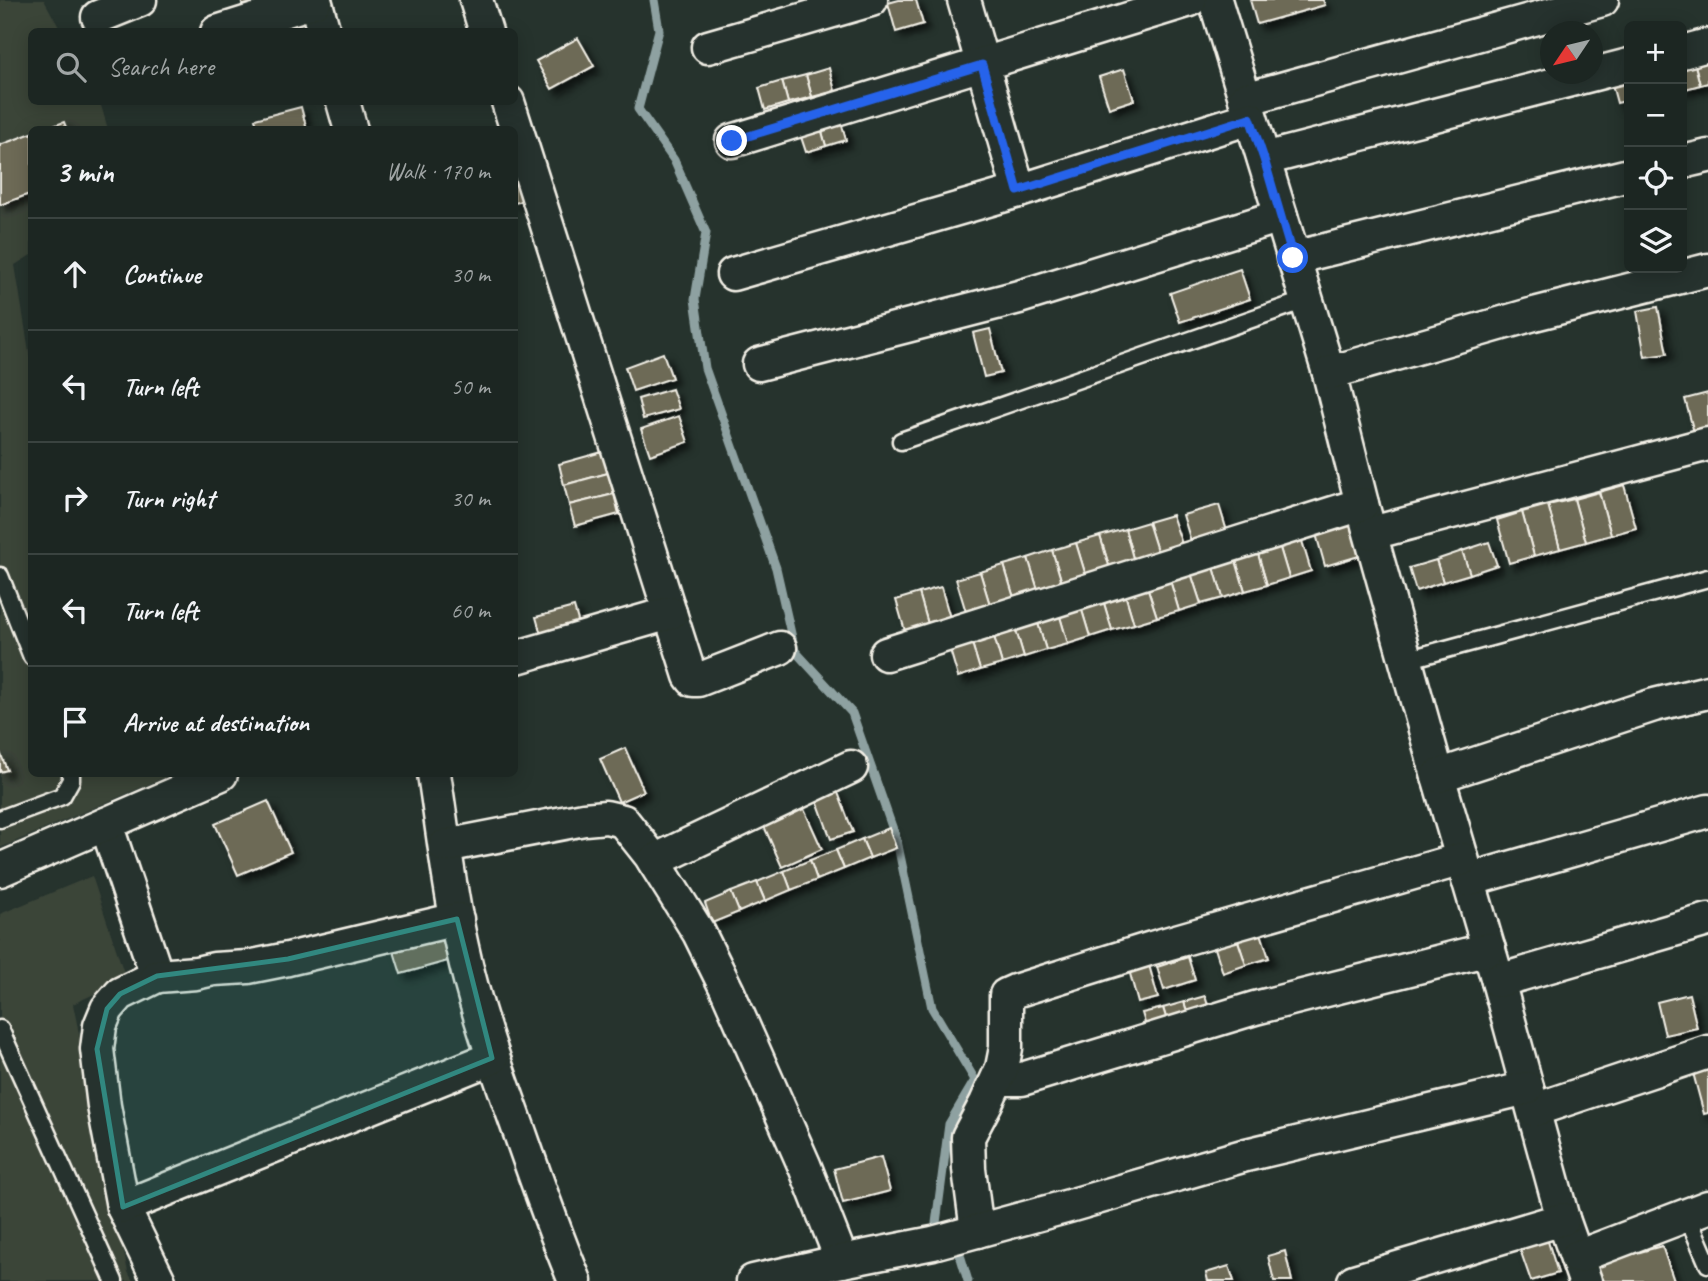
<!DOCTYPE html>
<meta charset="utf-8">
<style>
:root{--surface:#1c2622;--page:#29322f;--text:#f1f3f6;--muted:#a0a5a5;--line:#3a4340}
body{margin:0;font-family:Caveat,sans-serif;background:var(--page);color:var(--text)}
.controls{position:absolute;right:21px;top:21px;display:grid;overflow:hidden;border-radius:10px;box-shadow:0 4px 18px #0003}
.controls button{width:63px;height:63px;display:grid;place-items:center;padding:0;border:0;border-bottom:2px solid var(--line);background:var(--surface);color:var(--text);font:35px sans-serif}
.compass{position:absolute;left:1540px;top:21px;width:63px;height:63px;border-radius:50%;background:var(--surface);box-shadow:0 4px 18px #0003;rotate:235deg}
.stop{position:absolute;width:21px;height:21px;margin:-16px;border:5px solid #2563eb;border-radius:50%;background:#fff}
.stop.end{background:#2563eb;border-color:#fff;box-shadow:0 2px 7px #0008}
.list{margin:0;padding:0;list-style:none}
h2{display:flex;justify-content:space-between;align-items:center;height:91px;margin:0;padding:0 28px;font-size:30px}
h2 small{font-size:23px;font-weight:400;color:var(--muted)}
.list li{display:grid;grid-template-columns:46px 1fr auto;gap:21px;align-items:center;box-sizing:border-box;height:112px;padding:0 28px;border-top:2px solid var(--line)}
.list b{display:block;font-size:26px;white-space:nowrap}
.list em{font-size:23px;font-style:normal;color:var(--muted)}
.icon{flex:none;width:38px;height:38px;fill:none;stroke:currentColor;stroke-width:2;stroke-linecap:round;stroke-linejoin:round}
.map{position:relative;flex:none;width:1708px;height:1281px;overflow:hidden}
.search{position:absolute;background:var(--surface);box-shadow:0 4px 18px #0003;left:28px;top:28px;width:490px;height:77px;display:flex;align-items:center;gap:18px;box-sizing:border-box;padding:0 24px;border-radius:10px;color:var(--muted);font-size:26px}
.panel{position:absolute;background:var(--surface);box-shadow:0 4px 18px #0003;left:28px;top:126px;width:490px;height:651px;border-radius:10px}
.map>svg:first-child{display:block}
</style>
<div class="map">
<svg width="1708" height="1281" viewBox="0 0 1708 1281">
<defs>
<filter id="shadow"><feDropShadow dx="6" dy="6" stdDeviation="3.5" flood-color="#0009"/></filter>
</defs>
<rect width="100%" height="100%" fill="#26332d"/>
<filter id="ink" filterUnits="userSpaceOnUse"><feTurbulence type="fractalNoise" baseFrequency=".0143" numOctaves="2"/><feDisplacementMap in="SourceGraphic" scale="14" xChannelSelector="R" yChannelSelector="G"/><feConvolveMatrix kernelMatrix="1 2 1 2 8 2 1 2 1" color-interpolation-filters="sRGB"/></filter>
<g filter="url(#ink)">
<g fill="#3b4439">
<path d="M0,0H44L61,31L32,32V102H100L108,129L32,130L31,255L15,265L32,370V774H173L0,848Z"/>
<path d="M92,876L126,979L73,1004L128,1272L133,1281H0V914Z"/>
</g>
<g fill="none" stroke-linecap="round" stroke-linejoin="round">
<g stroke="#8ea1a1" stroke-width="9">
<path d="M654,0L659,30L638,109L674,160L706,233L695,299L705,368L776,568L795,651L852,713L897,841L932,1008L975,1080L949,1124L936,1223L943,1233"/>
<path d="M952,1245L961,1258L968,1281"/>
</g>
</g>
<g fill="#6d6a56" stroke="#f4f1e8" stroke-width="2" filter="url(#shadow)">
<path d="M241,0H295L245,14Z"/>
<path d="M899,0H916L923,24L896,32L888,3Z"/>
<path d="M1250,0H1323L1325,5L1257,24Z"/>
<path d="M578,38L594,66L552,89L536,61Z"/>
<path d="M1708,57V83L1700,85L1694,61Z"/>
<path d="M1694,61L1700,85L1682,90V65Z"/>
<path d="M829,68L835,91L812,97L806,75Z"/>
<path d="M1124,69L1134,100L1109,108L1099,77Z"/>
<path d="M806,75L812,97L788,103L782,81Z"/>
<path d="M1629,76V100L1617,103L1611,81Z"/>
<path d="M782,81L788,103L765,110L759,88Z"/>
<path d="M301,107L307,130H258L255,119Z"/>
<path d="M64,122L67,130H42Z"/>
<path d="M841,122L846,140L826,146L821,128Z"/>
<path d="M821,128L826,146L806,152L800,134Z"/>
<path d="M32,133V193L0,205V145Z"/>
<path d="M514,174L528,200L514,203Z"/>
<path d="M1240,269L1250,299L1180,322L1170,293Z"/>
<path d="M1658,307L1667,354L1645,357L1637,311Z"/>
<path d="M990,329L1001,373L984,377L973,333Z"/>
<path d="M663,353L672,378L633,391L625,367Z"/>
<path d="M672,389L679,409L643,419L638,399Z"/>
<path d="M1708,393V437L1696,440L1685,399Z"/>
<path d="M679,416L688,442L650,455L641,429Z"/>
<path d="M602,452L608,473L564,485L559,464Z"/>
<path d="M608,473L614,494L569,505L564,485Z"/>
<path d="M1624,485L1636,528L1611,535L1599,492Z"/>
<path d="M1599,492L1611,535L1586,542L1574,499Z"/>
<path d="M614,494L619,514L575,526L569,505Z"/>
<path d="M1574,499L1586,542L1560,549L1548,505Z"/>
<path d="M1219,505L1229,538L1193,548L1183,515Z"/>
<path d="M1548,505L1560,549L1534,556L1522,512Z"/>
<path d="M1522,512L1534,556L1509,563L1497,520Z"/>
<path d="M1172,515L1183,547L1158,554L1148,522Z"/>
<path d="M1348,517L1359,556L1325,566L1314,527Z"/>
<path d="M1148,522L1158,554L1134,562L1125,529Z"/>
<path d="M1125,529L1134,562L1110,569L1100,536Z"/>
<path d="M1299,531L1311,571L1289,578L1277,538Z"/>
<path d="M1100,536L1110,569L1086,576L1076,543Z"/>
<path d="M1277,538L1289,578L1267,585L1255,544Z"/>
<path d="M1489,542L1497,565L1470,574L1462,551Z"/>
<path d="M1076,543L1086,576L1062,583L1052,550Z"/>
<path d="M1255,544L1267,585L1245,591L1233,551Z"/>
<path d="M1052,550L1062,583L1038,590L1028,558Z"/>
<path d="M1233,551L1245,591L1223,598L1211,557Z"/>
<path d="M1462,551L1470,574L1443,582L1436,560Z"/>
<path d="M1211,557L1223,598L1201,604L1188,564Z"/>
<path d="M1028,558L1038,590L1014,598L1004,565Z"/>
<path d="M1436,560L1443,582L1416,591L1409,568Z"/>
<path d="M1188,564L1201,604L1179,611L1167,570Z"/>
<path d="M1004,565L1014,598L990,605L980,572Z"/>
<path d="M1167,570L1179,611L1157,617L1144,577Z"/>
<path d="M980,572L990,605L966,612L956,579Z"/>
<path d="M1144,577L1157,617L1134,624L1122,584Z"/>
<path d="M1122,584L1134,624L1112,630L1100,590Z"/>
<path d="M941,587L950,618L928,624L919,593Z"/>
<path d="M1100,590L1112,630L1090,637L1078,597Z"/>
<path d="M919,593L928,624L905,631L896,600Z"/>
<path d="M1078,597L1090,637L1068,644L1056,603Z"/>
<path d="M1056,603L1068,644L1046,650L1034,610Z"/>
<path d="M574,607L581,631L543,642L536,617Z"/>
<path d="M1034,610L1046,650L1024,657L1012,617Z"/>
<path d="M1012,617L1024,657L1002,664L990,623Z"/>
<path d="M990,623L1002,664L980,670L968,630Z"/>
<path d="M968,630L980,670L958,677L946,636Z"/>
<path d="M625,748L644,791L619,802L600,759Z"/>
<path d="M0,752L7,770L0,772Z"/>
<path d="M837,790L853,832L831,839L816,798Z"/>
<path d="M268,801L291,852L238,875L215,824Z"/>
<path d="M803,807L822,849L782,867L763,824Z"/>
<path d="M889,828L896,848L870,858L862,839Z"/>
<path d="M862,839L870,858L844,869L836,850Z"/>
<path d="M836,850L844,869L817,880L810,860Z"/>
<path d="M810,860L817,880L791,890L784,871Z"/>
<path d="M784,871L791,890L765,901L757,882Z"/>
<path d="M757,882L765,901L739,912L731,892Z"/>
<path d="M731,892L739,912L712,923L705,903Z"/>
<path d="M1259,927L1269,958L1246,965L1236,935Z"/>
<path d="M442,931L451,960L401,974L392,945Z"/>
<path d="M1236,935L1246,965L1223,973L1213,942Z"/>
<path d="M1188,957L1195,980L1164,990L1157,967Z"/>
<path d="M1149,965L1158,998L1138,1003L1129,970Z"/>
<path d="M1689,994L1697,1028L1665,1035L1657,1002Z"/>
<path d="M1205,996L1211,1015L1190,1021L1184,1002Z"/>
<path d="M1184,1002L1190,1021L1169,1027L1163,1008Z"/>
<path d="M1163,1008L1169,1027L1148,1033L1142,1013Z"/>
<path d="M1708,1065V1113L1704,1114L1692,1069Z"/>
<path d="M881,1157L890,1191L843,1203L834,1169Z"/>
<path d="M1544,1229L1558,1273L1531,1281L1516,1238Z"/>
<path d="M1662,1246L1674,1281H1604L1596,1264Z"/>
<path d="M1285,1251L1292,1281H1274L1268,1256Z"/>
<path d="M1229,1266L1234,1281H1208L1206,1273Z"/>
</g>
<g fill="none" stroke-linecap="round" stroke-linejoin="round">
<defs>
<g id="service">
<path d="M901,441L1306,300"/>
<path d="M0,576L32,657"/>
<path d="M1406,660L1708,578"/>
<path d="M0,819L62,796L71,780V774"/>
<path d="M0,1029L114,1281"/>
<path d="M1687,1215L1708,1264"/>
</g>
<g id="minor">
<path d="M315,0L324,32"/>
<path d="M476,0L486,32"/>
<path d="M964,0L1019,191"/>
<path d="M1215,0L1329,373L1362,504L1438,776L1498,981L1563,1219L1585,1281"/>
<path d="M98,17L140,0"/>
<path d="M217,32L315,1"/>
<path d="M708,47L871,0"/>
<path d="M1682,52L1708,45"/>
<path d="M1245,99L1602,0"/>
<path d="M343,102L351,130"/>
<path d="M508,102L690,676L693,680H698L780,648"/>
<path d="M732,141L1190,0"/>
<path d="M1264,159L1629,65"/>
<path d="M1682,162L1708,156"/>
<path d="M1293,258L1629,175"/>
<path d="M733,274L1019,191L1250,118"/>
<path d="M759,364L1019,297L1281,216"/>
<path d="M1329,373L1534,314L1708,270"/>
<path d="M1372,533L1708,444"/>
<path d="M886,654L1362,504"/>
<path d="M514,658L670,613"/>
<path d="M434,774C443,831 449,890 462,947C476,1012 499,1074 521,1136C538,1185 555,1233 575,1281"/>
<path d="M1438,776L1654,705L1708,692"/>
<path d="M106,824L157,976L120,994L107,1009L100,1026L97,1049L104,1106L123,1207L159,1281"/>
<path d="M445,846L584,819L606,817L623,821L650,855L699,933L728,992L805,1167L842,1261"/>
<path d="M654,861L851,767"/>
<path d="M0,870L221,774"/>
<path d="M1468,880L1708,811"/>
<path d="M157,976L196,973L214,969L248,967L288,959L457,919"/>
<path d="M1498,981L1708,920"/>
<path d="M998,1079H1022L1255,1008L1489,949"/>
<path d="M1534,1110L1708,1052"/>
<path d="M123,1207L492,1058"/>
<path d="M977,1231L969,1169L968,1137L986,1103L1002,1068L1006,1048V995L1015,991L1152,948L1462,859"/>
<path d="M1577,1257L1708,1207"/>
<path d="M753,1281L842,1261L933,1243L1069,1206L1246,1155L1527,1088"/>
<path d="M1354,1281L1563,1219"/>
</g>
</defs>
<use href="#service" stroke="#f4f1e8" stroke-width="21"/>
<use href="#minor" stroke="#f4f1e8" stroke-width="37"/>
<use href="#service" stroke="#26332d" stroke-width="16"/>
<use href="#minor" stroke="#26332d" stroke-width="32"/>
</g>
</g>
<g fill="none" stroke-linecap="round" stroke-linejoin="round" filter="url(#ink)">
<path stroke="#2563eb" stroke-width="9" d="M732,141L982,65L1018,191L1250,118L1264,159L1293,258"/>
</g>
<path fill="#318880" fill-opacity="0.2" stroke="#318880" stroke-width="5" stroke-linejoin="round" d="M457,919L492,1058L123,1207L97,1049L107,1009L120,994L157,976L288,959Z"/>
</svg>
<div class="controls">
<button>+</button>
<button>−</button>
<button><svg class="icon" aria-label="locate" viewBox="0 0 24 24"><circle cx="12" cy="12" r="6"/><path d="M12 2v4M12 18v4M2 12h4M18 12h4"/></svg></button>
<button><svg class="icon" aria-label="layers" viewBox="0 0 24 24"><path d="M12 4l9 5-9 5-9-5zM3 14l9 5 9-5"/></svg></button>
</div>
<svg class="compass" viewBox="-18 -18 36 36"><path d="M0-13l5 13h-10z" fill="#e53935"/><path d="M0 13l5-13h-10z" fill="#a0a5a5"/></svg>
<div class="stop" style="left:1293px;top:258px"></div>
<div class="stop end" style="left:732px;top:141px"></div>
<div class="search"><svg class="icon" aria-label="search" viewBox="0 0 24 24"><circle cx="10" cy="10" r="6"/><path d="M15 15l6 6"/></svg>Search here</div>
<section class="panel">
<h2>3 min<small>Walk · 170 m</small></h2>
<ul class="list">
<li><svg class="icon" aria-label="ahead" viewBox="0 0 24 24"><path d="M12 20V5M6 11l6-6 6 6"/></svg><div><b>Continue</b></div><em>30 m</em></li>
<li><svg class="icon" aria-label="left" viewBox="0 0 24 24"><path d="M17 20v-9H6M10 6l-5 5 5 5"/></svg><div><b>Turn left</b></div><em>50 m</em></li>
<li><svg class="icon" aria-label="right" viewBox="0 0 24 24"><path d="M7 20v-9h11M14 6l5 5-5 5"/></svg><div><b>Turn right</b></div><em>30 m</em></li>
<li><svg class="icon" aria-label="left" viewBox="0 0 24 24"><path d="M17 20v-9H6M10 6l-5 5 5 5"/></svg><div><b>Turn left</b></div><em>60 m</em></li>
<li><svg class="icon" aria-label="arrive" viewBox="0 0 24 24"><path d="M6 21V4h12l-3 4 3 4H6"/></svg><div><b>Arrive at destination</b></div></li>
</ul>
</section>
</div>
